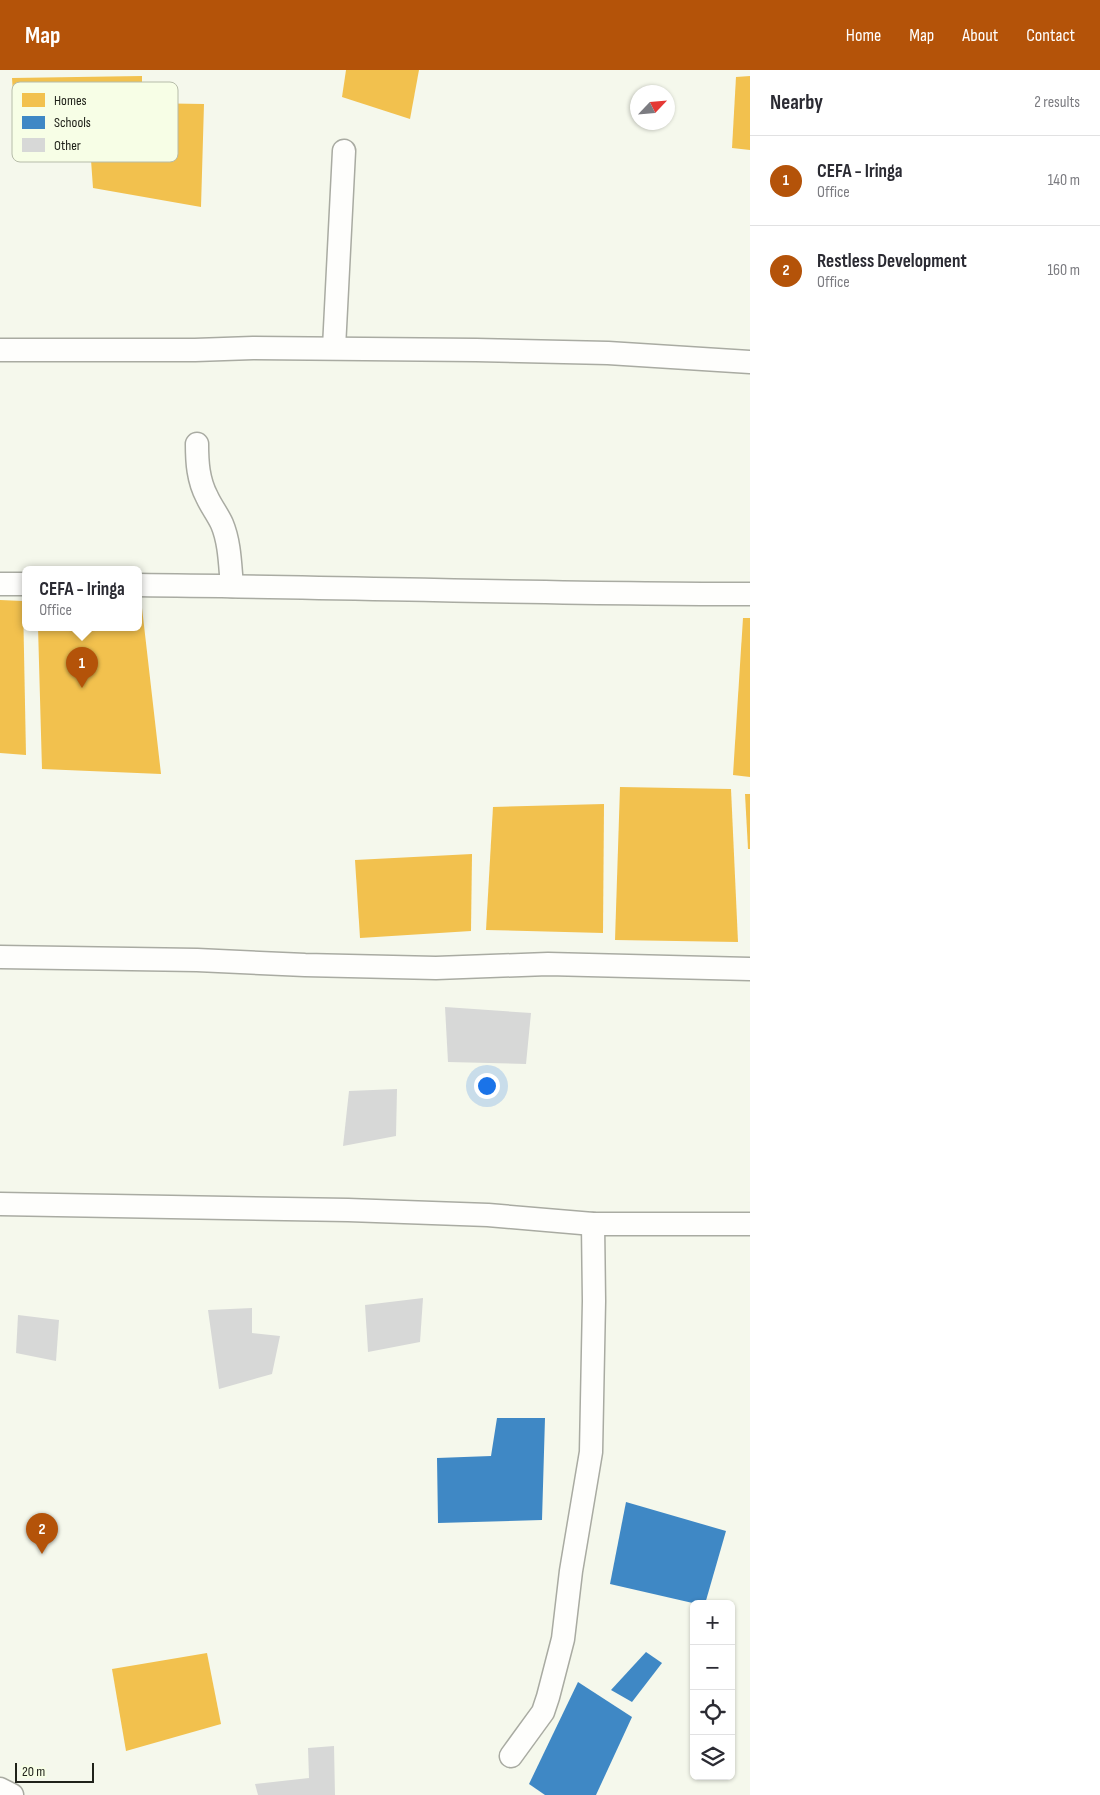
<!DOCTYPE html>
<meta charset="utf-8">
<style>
:root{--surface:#fff;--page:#f2f2f3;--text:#2b2b33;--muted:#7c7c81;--line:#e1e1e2;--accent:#b45309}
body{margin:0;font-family:"Sofia Sans Condensed",sans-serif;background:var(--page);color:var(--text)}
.controls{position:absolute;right:15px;bottom:15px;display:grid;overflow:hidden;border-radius:8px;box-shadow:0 1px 4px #0004}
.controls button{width:45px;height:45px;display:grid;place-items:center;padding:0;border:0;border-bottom:1px solid var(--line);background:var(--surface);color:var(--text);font:25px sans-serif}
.compass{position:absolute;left:630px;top:15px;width:45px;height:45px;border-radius:50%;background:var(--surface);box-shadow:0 1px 4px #0004;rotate:64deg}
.scale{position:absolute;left:15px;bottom:12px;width:79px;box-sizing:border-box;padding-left:5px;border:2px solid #20221a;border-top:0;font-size:14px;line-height:18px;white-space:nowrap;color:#20221a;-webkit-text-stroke:4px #f7fee6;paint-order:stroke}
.you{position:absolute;left:486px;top:1015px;width:18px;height:18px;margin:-12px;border:4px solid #fff;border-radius:50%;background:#1a73e8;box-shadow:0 0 0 8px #1a73e833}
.badge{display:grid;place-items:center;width:32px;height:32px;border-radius:50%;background:var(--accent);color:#fff;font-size:16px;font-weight:700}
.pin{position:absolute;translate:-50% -41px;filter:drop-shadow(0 1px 2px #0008)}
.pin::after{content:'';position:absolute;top:26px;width:18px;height:15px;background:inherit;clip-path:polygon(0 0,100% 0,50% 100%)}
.popup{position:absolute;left:22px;top:496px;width:120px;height:65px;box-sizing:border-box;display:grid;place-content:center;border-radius:8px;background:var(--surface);filter:drop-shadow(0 1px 4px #0005);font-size:16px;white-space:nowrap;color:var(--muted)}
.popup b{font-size:19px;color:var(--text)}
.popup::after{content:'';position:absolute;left:50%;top:100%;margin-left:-10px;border:10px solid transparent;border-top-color:var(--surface)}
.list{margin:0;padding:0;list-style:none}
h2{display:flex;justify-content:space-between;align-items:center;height:65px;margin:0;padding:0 20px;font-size:21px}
h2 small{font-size:16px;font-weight:400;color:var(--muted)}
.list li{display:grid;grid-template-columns:32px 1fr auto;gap:15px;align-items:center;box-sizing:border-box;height:90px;padding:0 20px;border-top:1px solid var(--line)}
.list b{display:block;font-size:19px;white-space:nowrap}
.list p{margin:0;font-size:16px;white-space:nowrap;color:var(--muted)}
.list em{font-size:16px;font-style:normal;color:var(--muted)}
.icon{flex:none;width:28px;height:28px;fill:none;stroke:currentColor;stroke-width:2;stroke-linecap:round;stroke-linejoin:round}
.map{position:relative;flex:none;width:750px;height:1725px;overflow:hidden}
header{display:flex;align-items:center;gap:30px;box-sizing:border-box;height:70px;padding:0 25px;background:var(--accent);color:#fff}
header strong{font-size:24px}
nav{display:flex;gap:28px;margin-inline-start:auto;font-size:18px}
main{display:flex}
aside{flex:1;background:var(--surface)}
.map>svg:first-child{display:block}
</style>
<header>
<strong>Map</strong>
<nav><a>Home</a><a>Map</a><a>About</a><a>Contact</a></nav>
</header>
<main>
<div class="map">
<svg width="750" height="1725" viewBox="0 0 750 1725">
<rect width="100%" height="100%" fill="#f5f8ec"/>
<g fill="#f2c14e">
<path d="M346,0H419L410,49L342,27Z"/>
<path d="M142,6V33L204,34L201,137L93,118L91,90L17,89L12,8Z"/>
<path d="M750,6V80L732,78L736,7Z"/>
<path d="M0,530L23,531L26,685L0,683Z"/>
<path d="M138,538H142L161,704L42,699L38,557H138Z"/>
<path d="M743,548H750V707L733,705Z"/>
<path d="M620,717L731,719L738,872L615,870Z"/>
<path d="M745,724H750V779H748Z"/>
<path d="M604,734L603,863L486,860L493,737Z"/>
<path d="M472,784L471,861L360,868L355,790Z"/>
<path d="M207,1583L221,1654L126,1681L112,1599Z"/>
</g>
<g fill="#3f88c5">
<path d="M497,1348H545L542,1450L438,1453L437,1388L491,1386Z"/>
<path d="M626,1432L726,1461L705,1534H697L610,1514Z"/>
<path d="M646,1582L662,1593L632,1632L611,1620Z"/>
<path d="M578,1612L632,1647L596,1725H545L529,1714Z"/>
</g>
<g fill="#d7d8d7">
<path d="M445,937L531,943L526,994L448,992Z"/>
<path d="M397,1019L396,1066L343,1076L349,1021Z"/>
<path d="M423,1228L420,1272L368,1282L365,1235Z"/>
<path d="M252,1238V1263L280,1266L272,1304L219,1319L208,1240Z"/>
<path d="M18,1245L59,1250L56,1291L16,1283Z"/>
<path d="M334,1676L335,1725H258L255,1714L309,1708L308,1678Z"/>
</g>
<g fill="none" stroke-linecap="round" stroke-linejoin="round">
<defs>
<g id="minor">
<path d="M334,278L344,81"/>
<path d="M0,280H195L253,278L476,280L608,283L750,292"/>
<path d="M197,374C197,392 198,410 207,427C211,436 218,445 222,454C230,473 230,496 232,516"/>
<path d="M0,514H26"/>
<path d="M138,515C342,517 546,524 750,524"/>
<path d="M0,887L197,890L305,895L436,898L548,894L750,899"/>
<path d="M0,1134L348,1140L488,1145L593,1154H750"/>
<path d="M511,1686L543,1642L548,1627L563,1569L571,1501L591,1382L594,1231L593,1154"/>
<path d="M0,1719L12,1725"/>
</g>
</defs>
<use href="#minor" stroke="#a9aba2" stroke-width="25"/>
<use href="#minor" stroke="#fefefc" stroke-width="22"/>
</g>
<rect x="12" y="12" width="166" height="80" rx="8" fill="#f7fee6" stroke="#b6bca9" stroke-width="1"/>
<rect x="22" y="23" width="23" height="14" fill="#f2c14e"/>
<rect x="22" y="46" width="23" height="13" fill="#3f88c5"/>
<rect x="22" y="68" width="23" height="14" fill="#d7d8d7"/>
<g font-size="14" fill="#20221a">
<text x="54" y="35">Homes</text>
<text x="54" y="57">Schools</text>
<text x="54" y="80">Other</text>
</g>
</svg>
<div class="controls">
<button>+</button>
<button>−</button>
<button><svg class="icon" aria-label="locate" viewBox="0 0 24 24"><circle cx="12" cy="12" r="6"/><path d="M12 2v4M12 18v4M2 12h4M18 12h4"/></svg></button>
<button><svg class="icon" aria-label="layers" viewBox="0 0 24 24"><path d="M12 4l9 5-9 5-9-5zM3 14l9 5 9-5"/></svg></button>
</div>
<svg class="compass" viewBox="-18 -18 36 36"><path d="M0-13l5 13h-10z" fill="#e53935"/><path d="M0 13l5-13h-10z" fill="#7c7c81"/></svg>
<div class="scale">20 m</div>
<div class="you"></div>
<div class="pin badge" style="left:82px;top:618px">1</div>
<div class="popup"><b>CEFA - Iringa</b>Office</div>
<div class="pin badge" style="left:42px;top:1484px">2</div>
</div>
<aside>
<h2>Nearby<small>2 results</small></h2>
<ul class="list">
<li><span class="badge">1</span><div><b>CEFA - Iringa</b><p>Office</p></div><em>140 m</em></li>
<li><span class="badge">2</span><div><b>Restless Development</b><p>Office</p></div><em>160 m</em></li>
</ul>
</aside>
</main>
